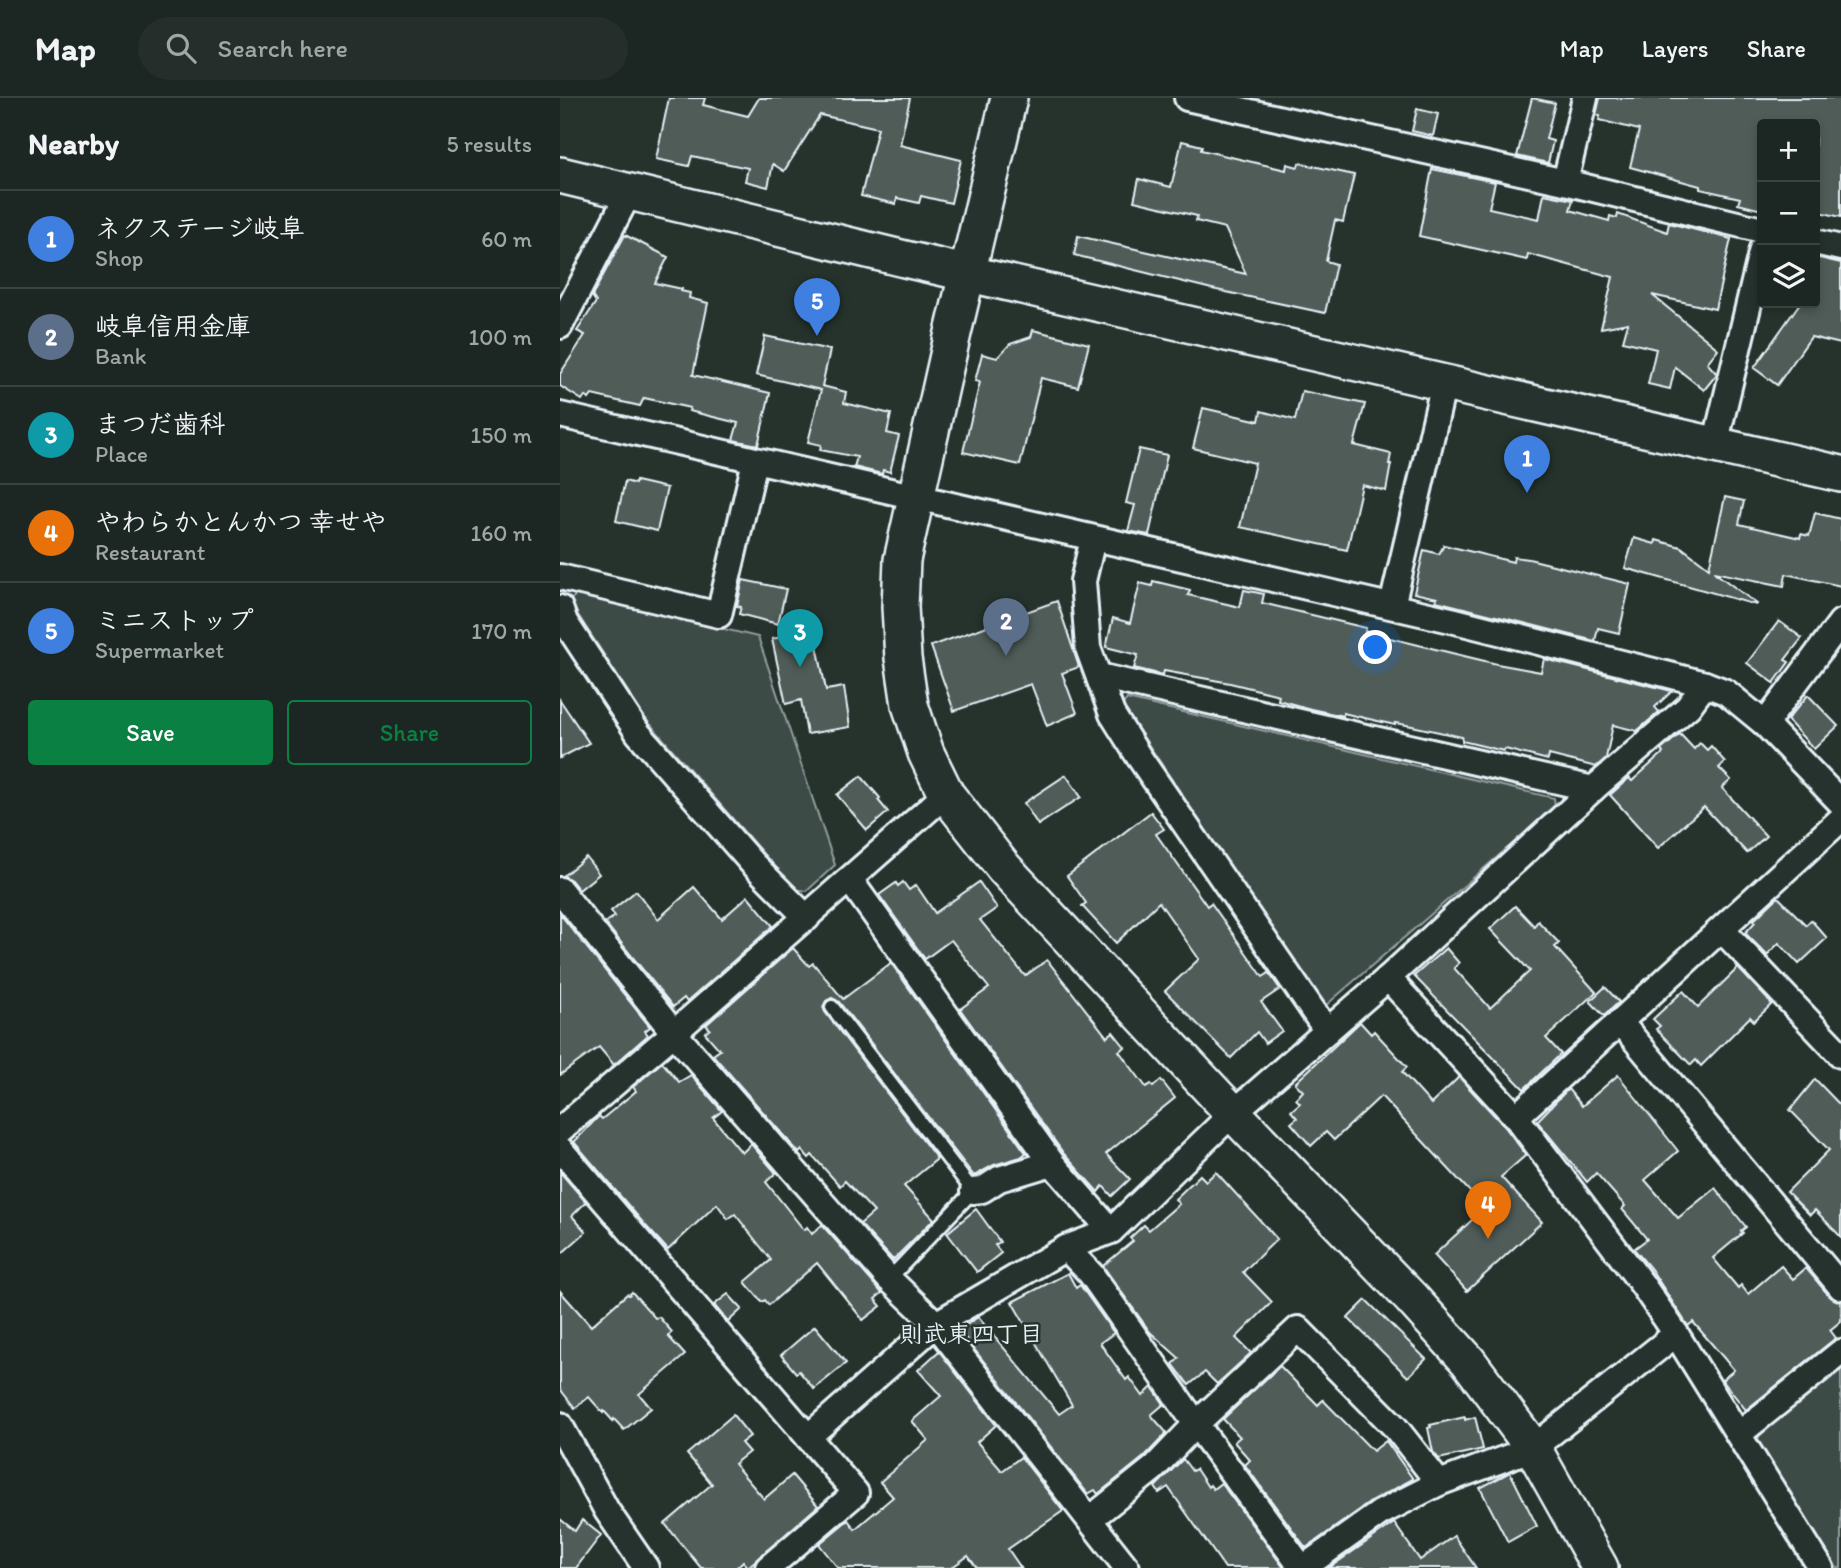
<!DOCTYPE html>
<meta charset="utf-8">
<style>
:root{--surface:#1c2622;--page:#252e2a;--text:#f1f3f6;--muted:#a0a5a5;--line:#3a4340;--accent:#0b8043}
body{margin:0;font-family:Itim,"Klee One",sans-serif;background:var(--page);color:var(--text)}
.controls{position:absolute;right:21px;top:21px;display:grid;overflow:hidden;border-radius:7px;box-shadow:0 4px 10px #0003}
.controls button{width:63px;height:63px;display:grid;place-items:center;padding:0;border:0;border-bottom:2px solid var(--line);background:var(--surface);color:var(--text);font:35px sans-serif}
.you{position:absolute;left:816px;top:550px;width:24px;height:24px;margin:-18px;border:5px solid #fff;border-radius:50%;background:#1a73e8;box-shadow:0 0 0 10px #1a73e833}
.badge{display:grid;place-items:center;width:46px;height:46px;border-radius:50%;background:var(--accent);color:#fff;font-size:23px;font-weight:700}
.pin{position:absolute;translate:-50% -58px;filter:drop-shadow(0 2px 4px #0008)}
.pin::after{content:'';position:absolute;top:37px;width:24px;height:21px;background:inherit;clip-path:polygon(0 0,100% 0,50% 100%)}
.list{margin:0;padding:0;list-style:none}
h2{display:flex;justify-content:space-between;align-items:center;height:91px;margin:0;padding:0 28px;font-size:30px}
h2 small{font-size:23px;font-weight:400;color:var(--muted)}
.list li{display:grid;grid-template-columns:46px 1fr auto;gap:21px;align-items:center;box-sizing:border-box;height:98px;padding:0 28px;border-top:2px solid var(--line)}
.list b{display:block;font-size:26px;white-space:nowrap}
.list p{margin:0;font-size:23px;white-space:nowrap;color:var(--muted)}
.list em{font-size:23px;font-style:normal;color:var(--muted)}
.actions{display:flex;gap:14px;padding:21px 28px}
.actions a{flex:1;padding:16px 0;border:2px solid var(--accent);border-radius:7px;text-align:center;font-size:24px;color:var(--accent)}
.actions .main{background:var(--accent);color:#fff}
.icon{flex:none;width:38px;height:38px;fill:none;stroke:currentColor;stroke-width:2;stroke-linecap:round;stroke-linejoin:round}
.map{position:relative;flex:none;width:1281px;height:1470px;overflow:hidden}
header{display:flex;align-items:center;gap:42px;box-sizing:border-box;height:98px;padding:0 35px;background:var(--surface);border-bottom:2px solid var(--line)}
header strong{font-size:33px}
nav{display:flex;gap:38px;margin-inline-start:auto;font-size:24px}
.search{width:490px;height:63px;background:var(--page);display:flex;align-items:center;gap:18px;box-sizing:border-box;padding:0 24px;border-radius:38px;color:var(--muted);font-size:26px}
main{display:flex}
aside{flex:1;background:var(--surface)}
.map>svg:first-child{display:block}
</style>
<header>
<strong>Map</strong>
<div class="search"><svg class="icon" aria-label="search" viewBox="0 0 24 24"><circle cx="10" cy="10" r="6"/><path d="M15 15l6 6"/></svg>Search here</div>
<nav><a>Map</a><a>Layers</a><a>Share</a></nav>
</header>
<main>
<aside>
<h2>Nearby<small>5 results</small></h2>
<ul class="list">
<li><span class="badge" style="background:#3f7fe0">1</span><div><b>ネクステージ岐阜</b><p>Shop</p></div><em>60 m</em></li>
<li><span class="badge" style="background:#5c6f8a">2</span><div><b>岐阜信用金庫</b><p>Bank</p></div><em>100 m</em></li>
<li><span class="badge" style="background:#0f9aa8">3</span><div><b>まつだ歯科</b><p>Place</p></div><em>150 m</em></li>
<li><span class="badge" style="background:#e8710a">4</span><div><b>やわらかとんかつ 幸せや</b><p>Restaurant</p></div><em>160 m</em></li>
<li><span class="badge" style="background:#3f7fe0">5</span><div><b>ミニストップ</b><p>Supermarket</p></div><em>170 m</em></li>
</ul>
<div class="actions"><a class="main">Save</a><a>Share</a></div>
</aside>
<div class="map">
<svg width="1281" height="1470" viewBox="0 0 1281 1470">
<rect width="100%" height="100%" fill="#26332d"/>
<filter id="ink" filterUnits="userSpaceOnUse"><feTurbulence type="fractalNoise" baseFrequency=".0143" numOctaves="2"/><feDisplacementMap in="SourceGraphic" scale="14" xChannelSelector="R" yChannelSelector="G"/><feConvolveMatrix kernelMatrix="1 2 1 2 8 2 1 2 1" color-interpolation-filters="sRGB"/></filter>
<g filter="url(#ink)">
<g fill="#3e4b47" stroke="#939ea0" stroke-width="2">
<path d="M17,496L198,539L275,767L247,793L234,791L85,620L9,503Z"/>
<path d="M567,601L994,700L995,709L764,909L562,607Z"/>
<path d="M1281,1269V1470H1277L1198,1344L1200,1332Z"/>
</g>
<g fill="#505c59" stroke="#e8f1f8" stroke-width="2">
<path d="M109,0H145L143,7L188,18L199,0H350L340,47L401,62L391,105L361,98L359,105L337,100L336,106L301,98L318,30L260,17L224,73L213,66L208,89L185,83L188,70L132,58L129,68L96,61Z"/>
<path d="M972,0L995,5L986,41L993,43L988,65L957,58Z"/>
<path d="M1040,0H1281V119L1255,113V26H1202V112L1178,106L1180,100L1140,91V88L1070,69L1079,32L1039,22L1040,18L1036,17Z"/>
<path d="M857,11L878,16L873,38L852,33Z"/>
<path d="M622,43L642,48L641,52L726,72L727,66L738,69L739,65L794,77L783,124L775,122L766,163L776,166L765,215L652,191L514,157L518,138L686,176L665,130L636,123L637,118L574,103L579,81L611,89Z"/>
<path d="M872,71L935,84L929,110L979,121L984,96L1013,102L1010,112L1049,123L1050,118L1057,120L1058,116L1107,134L1109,125L1171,141L1155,211L1092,197L1158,251L1147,265L1157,276L1144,292L1115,269L1110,291L1088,286L1096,251L1063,243L1068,225L1041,230L1053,179L968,156L967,162L859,138Z"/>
<path d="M65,137L108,159L95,185L122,191L121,193L130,195L129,200L148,205L133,277L210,295L198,347L173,342L178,325L129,313L130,310L84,300L80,308L32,297L29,301L25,298L22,302L0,288V276L25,237L17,233L36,204L32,198Z"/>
<path d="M1255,159L1281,165V246L1251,239L1217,287L1194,270L1240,205H1255Z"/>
<path d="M473,232L529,246L518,289L481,280L460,367L403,354L420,284L415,283L422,256L437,260L450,246L471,239Z"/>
<path d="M205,238L270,252L262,288L286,294L284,305L331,316L327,335L339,338L330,374L323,372L322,376L294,369L297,359L260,352L261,347L248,344L261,292L196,277Z"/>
<path d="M742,293L805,306L794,347L831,356L829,366H831L826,393L802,387L787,452L680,429L695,365L633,350L643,310L699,323L701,313L735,322Z"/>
<path d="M579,351L607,357L589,437L568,433L575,407L566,405Z"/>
<path d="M65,383L75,386L76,383L107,390L97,433L56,423Z"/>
<path d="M1165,399L1184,403L1179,426L1240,440L1241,436L1249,438L1255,415L1281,421V488L1226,476L1224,488L1154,474L1197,506L1196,507L1065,470L1074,440L1095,446L1096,442L1121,449L1149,470Z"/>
<path d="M884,447L953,464L954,459L969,461L1070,486L1059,535L1038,530L1035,543L876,503L877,500L854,495L864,452L879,456Z"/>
<path d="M183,482L226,491L218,526L179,516L181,509L177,508Z"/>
<path d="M593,483L630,492L628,497L680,509L684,492L704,496L702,505L806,530L805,534L937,566L981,574L984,561L1112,593L1095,609L1099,614L1077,633L1053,627L1046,660L1036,669L989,657L988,662L945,651L944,653L902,643V639L852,628L835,625V627L783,615V618L751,611L718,602L719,597L670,585L604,573L603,577L574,570L578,557L546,549L553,520L570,525L580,485L592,488Z"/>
<path d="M497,503L519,569L502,575L517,615L487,628L471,586L394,613L371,548Z"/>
<path d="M1219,523L1242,540L1225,562L1229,564L1214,585L1187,565Z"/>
<path d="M254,532L266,592L284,589L290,629L247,636L241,602L226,606L212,541Z"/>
<path d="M1248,597L1278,628L1254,651L1227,622Z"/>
<path d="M0,602L29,645L0,660Z"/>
<path d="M1120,636L1134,651L1140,645L1147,652L1151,648L1165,664L1159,670L1171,682L1162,690L1206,738L1187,755L1144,709L1098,750L1050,697L1069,680L1072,683L1103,655L1101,652Z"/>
<path d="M506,677L521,699L478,727L464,705Z"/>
<path d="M301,678L320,700L318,702L328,714L307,732L277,697Z"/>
<path d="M591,714L604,731L596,736L647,808L651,805L703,879L709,875L720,891L701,904L722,933L705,945L697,934L671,960L605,893L639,861L599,804L556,845L522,808L526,805L507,778Z"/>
<path d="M26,759L39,776L19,792L11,782L3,778Z"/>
<path d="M343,784L349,792L356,787L375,815L419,784L437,810L420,822L465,878L487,862L547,939L553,934L565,949L559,953L586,989L591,986L593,989L601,982L615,1000L546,1056L570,1081L552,1098L543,1088L538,1094L504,1056L400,911L429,890L391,842L365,861L319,797L336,785L338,788Z"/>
<path d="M134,789L162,821L188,798L213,828L127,904L124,900L113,909L45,825L55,818L51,813L76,793L98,821Z"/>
<path d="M1218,799L1246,827L1251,822L1267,840L1239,866L1219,845L1207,857L1185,835L1195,824L1194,822Z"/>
<path d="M955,808L974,828L978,823L999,845L995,849L1036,894L986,940L1001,956L964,991L854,878L886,850L899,865L894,870L930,910L970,873L930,831Z"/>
<path d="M0,816L90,929L85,933L88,937L54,967L39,949L0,977Z"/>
<path d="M233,850L249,868L253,865L283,901L331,865L466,1055L461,1059L434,1067L414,1078L279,904L272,900L266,903L263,909L265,914L377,1061L344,1088L374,1121L333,1162L300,1126L314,1114L285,1083L280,1088L252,1057L249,1060L242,1052L239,1055L153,957L160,952L145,935L150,931L146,927Z"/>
<path d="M1178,870L1212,906L1194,923L1190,919L1141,968L1136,962L1131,967L1096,931L1100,928L1093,921L1123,893L1138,909Z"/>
<path d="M1045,889L1059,904L1044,918L1030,903Z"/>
<path d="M800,924L811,936L814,933L847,969L842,974L871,1006L899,979L945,1029L966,1057L941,1079L982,1124L907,1193L874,1157L925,1110L821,998L774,1042L766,1034L751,1048L731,1025L737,1020L731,1013L740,1005L736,1001L743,993L735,985Z"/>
<path d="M102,964L119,984L131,977L162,1013L153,1020L182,1055L191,1046L216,1075L206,1084L244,1132L247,1129L252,1136L262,1127L322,1195L315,1201L321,1208L303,1222L257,1165L209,1207L205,1202L202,1204L185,1184L211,1162L175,1116L168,1121L157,1106L108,1152L85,1127L14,1044L39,1018L42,1021L76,993L73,989Z"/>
<path d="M1058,977L1118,1053L1085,1082L1118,1120L1155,1090L1186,1129L1181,1133L1183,1135L1153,1160L1178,1190L1181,1187L1188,1196L1221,1168L1233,1181L1246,1170L1270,1199L1281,1204V1223L1270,1232L1276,1240L1186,1312L1162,1282L1174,1272L1133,1224L1128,1228L1091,1171L1074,1151L1087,1141L1062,1111L1065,1108L1036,1075L1027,1084L977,1023L1008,991L1022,1008Z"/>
<path d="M1255,981L1281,1008V1139L1255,1112L1250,1117L1227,1094L1269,1052L1230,1012Z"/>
<path d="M0,1074L26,1104L12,1118L26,1134L0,1157Z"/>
<path d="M656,1074L717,1141L683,1174L712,1204L676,1240L691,1255L657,1286L645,1274L629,1287L613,1266L619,1260L590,1234L543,1168L573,1143L570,1140L584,1127L589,1132L619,1106L615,1101L640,1077L646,1083Z"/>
<path d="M416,1111L440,1144L435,1147L441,1155L417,1174L387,1135Z"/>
<path d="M508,1175L516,1190L520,1187L554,1235L540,1245L566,1282L569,1279L583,1298L592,1289L604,1306L591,1317L606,1334L605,1337L584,1359L538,1396L535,1392L528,1396L399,1232L418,1219L499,1316L512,1307L452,1204Z"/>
<path d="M0,1193L31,1228L67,1196L69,1197L72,1194L95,1220L99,1219L112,1234L108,1238L125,1257L79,1296L91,1310L64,1332L54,1321L53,1323L44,1313L43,1315L29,1299L15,1310L0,1291Z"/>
<path d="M168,1196L182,1211L168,1224L154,1207Z"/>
<path d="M806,1202L866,1261L848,1279L788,1220Z"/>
<path d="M255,1228L286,1265L254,1291L239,1273L236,1275L221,1257Z"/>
<path d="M379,1253L436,1327L417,1344L442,1373L461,1359L503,1413L448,1451L461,1470H417L408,1458L391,1470H278L259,1446L288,1422L295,1431L333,1399L320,1384L368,1342L352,1323L381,1298L358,1272Z"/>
<path d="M720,1268L758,1307L763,1302L813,1353L826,1343L853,1381L812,1403L746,1450L685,1367L690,1362L674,1344L680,1339L663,1321Z"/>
<path d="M173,1317L190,1338L181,1345L189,1354L174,1366L204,1401L232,1377L258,1408L188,1469L183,1463L176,1470H141L105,1426L152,1386L127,1356Z"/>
<path d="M905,1319V1322L915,1319L923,1351L879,1361L873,1354L868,1330L871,1329L870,1327Z"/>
<path d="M623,1361L632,1373L636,1371L648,1389L650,1387L653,1391L661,1385L724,1470H665L608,1389L599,1395L595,1389Z"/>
<path d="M950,1374L977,1428L948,1444L920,1390Z"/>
<path d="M0,1421L15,1433L22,1422L41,1437L16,1470H0Z"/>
<path d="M834,1425L860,1462L894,1438L916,1470H769Z"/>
</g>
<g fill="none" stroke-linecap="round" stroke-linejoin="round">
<defs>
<path id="lane" d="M272,909L413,1093L329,1181"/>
<g id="street">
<path d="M627,0L1005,84L1202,132"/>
<path d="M1005,84L1025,0"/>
<path d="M1255,144L1281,150"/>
<path d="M0,228L70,93"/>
<path d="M0,317L895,523L1145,586L1166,594L1205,626L1281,705"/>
<path d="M1155,347L1202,151"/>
<path d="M533,441L523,483L528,550L552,616L579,659L767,933"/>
<path d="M0,479L159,517L195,363"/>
<path d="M832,508L884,285"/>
<path d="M0,510L5,524L78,635L192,765L247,820"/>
<path d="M539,578L1033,691"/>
<path d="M1205,626L1281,524"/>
<path d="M290,782L492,1065L551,1133"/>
<path d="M0,792L114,935L329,1181L376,1226L567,1470"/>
<path d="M1162,832L1281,957"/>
<path d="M828,880L956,1019L1082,1186L1116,1236L1261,1470"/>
<path d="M1060,924L1281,1189"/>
<path d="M956,1019L1281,721"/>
<path d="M0,1032L114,935L386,696"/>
<path d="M0,1051L296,1395L208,1470"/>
<path d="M413,1093L422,1092L439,1081L492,1065"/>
<path d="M506,1150L531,1176L636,1326L742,1470"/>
<path d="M0,1327L47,1413L86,1470"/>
<path d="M1179,1336L1281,1254"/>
<path d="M248,1339L376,1226L506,1150L551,1133L673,1015L828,880L1033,691L1128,609L1145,586"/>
<path d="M530,1421L594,1370L636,1326L738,1231L835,1329L879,1385"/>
<path d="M743,1470L820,1415L879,1385L973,1350L1116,1236"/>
</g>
<g id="secondary">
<path d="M449,0L393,235L342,462L340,509L343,560L350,607L366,655L386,696L444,770L673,1015L852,1201L908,1263L973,1350L1040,1470"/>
<path d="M0,77L349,162L1281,376"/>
</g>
</defs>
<use href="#lane" stroke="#e8f1f8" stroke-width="18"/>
<use href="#street" stroke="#e8f1f8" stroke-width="30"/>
<use href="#secondary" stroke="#e8f1f8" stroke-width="40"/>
<use href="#lane" stroke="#26332d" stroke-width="12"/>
<use href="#street" stroke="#26332d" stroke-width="24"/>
<use href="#secondary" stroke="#26332d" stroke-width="35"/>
</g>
</g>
<g text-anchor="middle" stroke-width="5" stroke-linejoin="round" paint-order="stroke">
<g font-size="24" font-weight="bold" fill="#e8f1f8" stroke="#26332d">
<text x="411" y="1244">則武東四丁目</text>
</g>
</g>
</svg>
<div class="controls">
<button>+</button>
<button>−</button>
<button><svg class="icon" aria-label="layers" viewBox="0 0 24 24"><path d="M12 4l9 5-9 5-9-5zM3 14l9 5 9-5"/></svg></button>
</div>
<div class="you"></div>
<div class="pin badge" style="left:967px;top:395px;background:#3f7fe0">1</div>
<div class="pin badge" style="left:446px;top:558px;background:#5c6f8a">2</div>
<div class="pin badge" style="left:240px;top:569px;background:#0f9aa8">3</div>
<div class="pin badge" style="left:928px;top:1141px;background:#e8710a">4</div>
<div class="pin badge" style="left:257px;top:238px;background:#3f7fe0">5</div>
</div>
</main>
